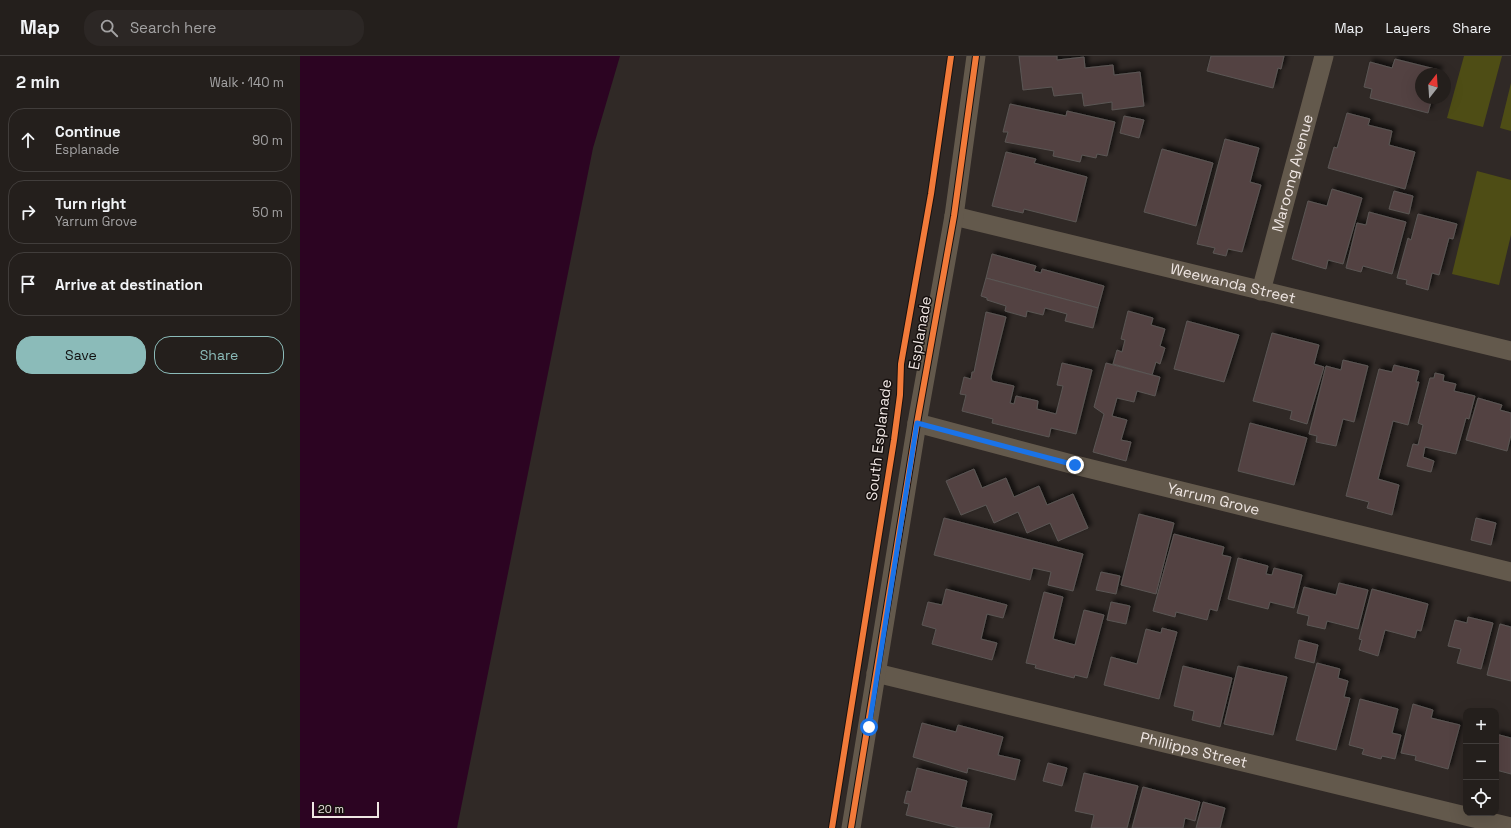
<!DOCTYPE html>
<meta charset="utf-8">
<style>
:root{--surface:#241f1c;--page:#2c2725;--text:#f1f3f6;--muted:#a3a2a3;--line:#413d3b;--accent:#8bbbb9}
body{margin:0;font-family:"Space Grotesk",sans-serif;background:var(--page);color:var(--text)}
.controls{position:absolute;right:12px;bottom:12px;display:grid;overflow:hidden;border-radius:8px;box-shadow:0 4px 16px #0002}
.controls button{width:36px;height:36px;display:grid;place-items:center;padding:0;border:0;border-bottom:1px solid var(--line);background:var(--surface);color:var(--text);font:20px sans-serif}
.compass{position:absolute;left:1115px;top:12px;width:36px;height:36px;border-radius:50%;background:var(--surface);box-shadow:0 4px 16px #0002;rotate:17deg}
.scale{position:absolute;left:12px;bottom:10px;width:67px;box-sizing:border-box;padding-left:4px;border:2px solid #efe6e3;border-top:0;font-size:11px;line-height:14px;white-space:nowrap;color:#efe6e3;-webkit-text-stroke:3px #17110f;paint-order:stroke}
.stop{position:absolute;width:12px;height:12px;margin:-9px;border:3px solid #1a73e8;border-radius:50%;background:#fff}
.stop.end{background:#1a73e8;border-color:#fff;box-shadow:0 1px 4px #0008}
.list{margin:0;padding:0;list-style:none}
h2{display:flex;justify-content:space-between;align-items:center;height:52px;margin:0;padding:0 16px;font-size:17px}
h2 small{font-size:13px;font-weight:400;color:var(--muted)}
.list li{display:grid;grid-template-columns:26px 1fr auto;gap:12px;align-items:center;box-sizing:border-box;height:64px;margin:0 8px 8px;padding:0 8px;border:1px solid var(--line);border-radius:16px}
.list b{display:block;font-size:15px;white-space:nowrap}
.list p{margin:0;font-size:13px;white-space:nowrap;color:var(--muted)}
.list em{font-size:13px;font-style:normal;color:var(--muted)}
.actions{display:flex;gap:8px;padding:12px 16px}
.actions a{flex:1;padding:9px 0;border:1px solid var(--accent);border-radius:16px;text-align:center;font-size:14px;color:var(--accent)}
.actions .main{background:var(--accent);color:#111}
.icon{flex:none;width:22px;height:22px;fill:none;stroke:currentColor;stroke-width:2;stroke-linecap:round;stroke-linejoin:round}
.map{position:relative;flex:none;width:1211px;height:772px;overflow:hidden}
header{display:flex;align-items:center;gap:24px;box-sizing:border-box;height:56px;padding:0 20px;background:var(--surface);border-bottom:1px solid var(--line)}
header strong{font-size:19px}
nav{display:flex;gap:22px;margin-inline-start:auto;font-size:14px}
.search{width:280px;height:36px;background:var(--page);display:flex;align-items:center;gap:10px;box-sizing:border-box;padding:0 14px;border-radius:16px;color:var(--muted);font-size:15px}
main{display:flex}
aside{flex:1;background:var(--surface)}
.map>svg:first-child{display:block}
</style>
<header>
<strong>Map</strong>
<div class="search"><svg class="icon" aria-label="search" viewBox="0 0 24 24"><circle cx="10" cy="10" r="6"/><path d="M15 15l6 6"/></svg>Search here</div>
<nav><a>Map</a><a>Layers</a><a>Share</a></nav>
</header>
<main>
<aside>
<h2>2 min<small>Walk · 140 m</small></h2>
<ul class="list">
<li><svg class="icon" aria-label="ahead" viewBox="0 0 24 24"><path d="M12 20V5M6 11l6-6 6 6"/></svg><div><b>Continue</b><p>Esplanade</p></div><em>90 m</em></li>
<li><svg class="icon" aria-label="right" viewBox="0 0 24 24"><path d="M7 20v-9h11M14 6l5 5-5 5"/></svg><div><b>Turn right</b><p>Yarrum Grove</p></div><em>50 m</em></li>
<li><svg class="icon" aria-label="arrive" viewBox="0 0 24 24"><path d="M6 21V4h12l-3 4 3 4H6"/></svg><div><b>Arrive at destination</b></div></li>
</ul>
<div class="actions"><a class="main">Save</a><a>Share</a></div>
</aside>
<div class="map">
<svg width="1211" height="772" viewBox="0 0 1211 772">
<defs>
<filter id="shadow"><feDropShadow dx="3.5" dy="-3.5" stdDeviation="2" flood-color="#0009"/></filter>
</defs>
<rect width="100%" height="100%" fill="#302926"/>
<g fill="#4e4d15">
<path d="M1164,0H1202L1183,71L1147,62Z"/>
<path d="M1211,27V75L1200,72Z"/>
<path d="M1177,115L1211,124V179L1199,229L1152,218Z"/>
</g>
<path fill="#2c0422" d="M0,0H320L293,92L157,772H0Z"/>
<g fill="#524343" stroke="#5b5654" filter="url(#shadow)">
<path d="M719,0H757V4L784,1L785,12L813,9L814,19L840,16L844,50L812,54V46L784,50L782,37L754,40L752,31L723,34Z"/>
<path d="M911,0H984L981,13L978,12L973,32L907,15Z"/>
<path d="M1095,3L1139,14L1138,18H1121V42H1132L1128,57L1070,42L1072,33L1064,31L1070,6L1092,12Z"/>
<path d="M710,48L766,60L767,55L815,66L807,100L797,98L796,102L782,99L780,106L753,100L754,95L705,86L708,76H703Z"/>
<path d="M1047,57L1070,63L1068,69L1092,75L1089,89L1115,96L1105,133L1028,112L1034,91L1037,92Z"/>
<path d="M824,60L844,64L839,82L820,77Z"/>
<path d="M925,83L959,92L950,126L961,129L942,196L928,193L926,200L913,197L915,192L897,188Z"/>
<path d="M862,93L913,107L896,170L844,156Z"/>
<path d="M706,96L736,103L734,107L787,121L776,166L724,153L723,157L692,150Z"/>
<path d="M1032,133L1062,142L1043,208L1028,204L1026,213L992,203L1008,145L1027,150Z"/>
<path d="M1094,135L1113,140L1109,158L1089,153Z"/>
<path d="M1069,156L1106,166L1092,218L1063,210L1061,216L1046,212L1057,167L1066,169Z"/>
<path d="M1118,158L1157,168L1153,183L1149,182L1139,219L1132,217L1128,234L1106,228L1107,224L1097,222L1108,182L1111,184Z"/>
<path d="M692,198L736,210L734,215L741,217L742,213L804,230L798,252L686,222Z"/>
<path d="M686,222L798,252L793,272L765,265L767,258L745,252L743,259L727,255L726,261L705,255L706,250L687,244V242L681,240Z"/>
<path d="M828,255L853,262L851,269L865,273L860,290L865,292L860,308L856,306L852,319L813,308L817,294L822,296L825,284L821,283Z"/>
<path d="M686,256L706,261L691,321L692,325L714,330L710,347L714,348L716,340L738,345L737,353L756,358L763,330L757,329L762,307L792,314L776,378L751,372L749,381L692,367L693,363L662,355L666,339L660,338L664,321L671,323L672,316H674Z"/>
<path d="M887,265L939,279L924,326L874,313Z"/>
<path d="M972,277L1019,289L1014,308L1024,311L1007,368L990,363L992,355L953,345Z"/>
<path d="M1043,304L1068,310L1054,366L1043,363L1036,390L1016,386L1017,380L1009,378L1026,310L1041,314Z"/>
<path d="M806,307L860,321L855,340L837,335L834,346L817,342L812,360L827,364L821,384L831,386L826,405L793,396L804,358L794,351Z"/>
<path d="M1094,309L1119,315L1116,326H1119L1108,369L1093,365L1078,423L1099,429L1092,459L1067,452L1069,446L1046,440L1079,313L1092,316Z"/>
<path d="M1135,317L1144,319L1143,325L1156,328L1154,335L1175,340L1169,363L1166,362L1156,398L1125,391L1123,401L1134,405L1131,416L1107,410L1113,388L1118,389L1123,369L1118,367L1130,322H1134Z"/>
<path d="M1178,342L1202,349L1200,354L1211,357V379L1207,395L1166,384Z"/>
<path d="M950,367L1007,382L994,429L938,415Z"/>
<path d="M674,413L682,432L706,422L714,441L739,430L747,449L773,438L788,472L758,485L750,467L727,477L718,456L694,467L686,449L661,459L646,425Z"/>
<path d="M839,458L874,467L856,538L821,529Z"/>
<path d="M644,462L783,498L773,535L748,529L751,516L733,512L730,524L634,499Z"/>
<path d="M1176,462L1196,467L1191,489L1171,484Z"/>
<path d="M874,478L924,491L922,499L931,501L917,555L910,553L907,564L876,556L875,561L853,555Z"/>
<path d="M938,502L968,510L966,518L972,519L974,512L1002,519L994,552L970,546L968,553L928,543Z"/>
<path d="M801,516L820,520L816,538L796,534Z"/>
<path d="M1039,527L1068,534L1058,573L1027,565L1025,573L1007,569L1009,560L997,557L1004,531L1036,539Z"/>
<path d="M646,533L707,549L703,562L687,558L681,583L697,587L692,604L632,588L636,573L622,569L628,546L642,549Z"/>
<path d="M1072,533L1128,548L1121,575L1117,574L1115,582L1085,574L1078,600L1059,594L1062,584L1059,583Z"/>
<path d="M744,536L763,541L753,583L775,589L784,554L804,559L787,622L775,619L774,622L735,612L736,609L726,607Z"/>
<path d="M811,546L830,550L826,568L807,564Z"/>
<path d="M1168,561L1193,567L1181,613L1157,607L1161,593L1148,590L1155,564L1167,567Z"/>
<path d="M1200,568L1211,571V625L1187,619Z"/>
<path d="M862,572L877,576L859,643L804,629L811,601L837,608L846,573L861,577Z"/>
<path d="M999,584L1018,589L1014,607L995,602Z"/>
<path d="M1017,607L1040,613L1038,622L1048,625L1044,641L1050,642L1036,694L996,684Z"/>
<path d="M883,610L932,622L920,671L892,664L894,655L874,650Z"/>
<path d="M938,610L987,621L973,679L924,668Z"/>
<path d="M1060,643L1098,653L1092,677L1101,679L1095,703L1082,700L1081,703L1062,698L1064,693L1049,689Z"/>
<path d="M1113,648L1133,654L1131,662L1160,669L1148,713L1115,704L1116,700L1101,697Z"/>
<path d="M622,667L656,676L658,669L703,681L698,699L720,704L715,724L668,712L667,717L613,701Z"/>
<path d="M1196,678L1211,682V718L1196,714Z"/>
<path d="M748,707L767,712L762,730L743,725Z"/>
<path d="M617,712L667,725L661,751L692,758L689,772H659L606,759L609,748L604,747L607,735L611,736Z"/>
<path d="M784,717L838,730L827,772H791L794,759L775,755Z"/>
<path d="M843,731L900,746L895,765L885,762L883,772H832Z"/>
<path d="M903,746L925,752L920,772H896Z"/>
</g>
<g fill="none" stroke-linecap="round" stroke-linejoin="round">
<g stroke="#63594c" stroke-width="19">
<path id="s1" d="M654,160L1211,295"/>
<path id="s2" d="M961,235L1024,0"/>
<path id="s3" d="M617,367L775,409L1211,516"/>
<path id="s4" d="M576,617L1211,771"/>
<path d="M551,772L617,367L654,160L676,0"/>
</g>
<defs>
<g id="cycleway">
<path d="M532,772L594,384L600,339L601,308L631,138L651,0"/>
<path d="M551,772L617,367L654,160L676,0"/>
</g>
</defs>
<use href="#cycleway" stroke="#17110f" stroke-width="8"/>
<use href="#cycleway" stroke="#f17a3a" stroke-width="6"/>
</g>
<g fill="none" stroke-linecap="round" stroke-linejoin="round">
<path stroke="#1a73e8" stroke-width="5" d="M569,671L617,367L775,409"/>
</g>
<g text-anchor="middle" stroke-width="3" stroke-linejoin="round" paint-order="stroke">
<g font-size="15" fill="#efe6e3" stroke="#17110f">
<text dy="5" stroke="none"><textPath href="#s2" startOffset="122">Maroong Avenue</textPath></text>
<text dy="5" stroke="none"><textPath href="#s1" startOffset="287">Weewanda Street</textPath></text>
<text transform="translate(620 277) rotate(-80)" y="5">Esplanade</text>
<text transform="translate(579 384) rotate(-83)" y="5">South Esplanade</text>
<text dy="5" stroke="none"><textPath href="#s3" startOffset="306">Yarrum Grove</textPath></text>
<text dy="5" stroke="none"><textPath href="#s4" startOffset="327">Phillipps Street</textPath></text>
</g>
</g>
</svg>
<div class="controls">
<button>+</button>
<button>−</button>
<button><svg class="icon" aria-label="locate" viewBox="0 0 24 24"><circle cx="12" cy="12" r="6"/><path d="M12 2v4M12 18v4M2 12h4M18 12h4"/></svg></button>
</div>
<svg class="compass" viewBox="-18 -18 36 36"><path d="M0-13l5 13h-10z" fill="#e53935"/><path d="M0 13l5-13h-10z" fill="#a3a2a3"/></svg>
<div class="scale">20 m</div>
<div class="stop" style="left:569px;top:671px"></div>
<div class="stop end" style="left:775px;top:409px"></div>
</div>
</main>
